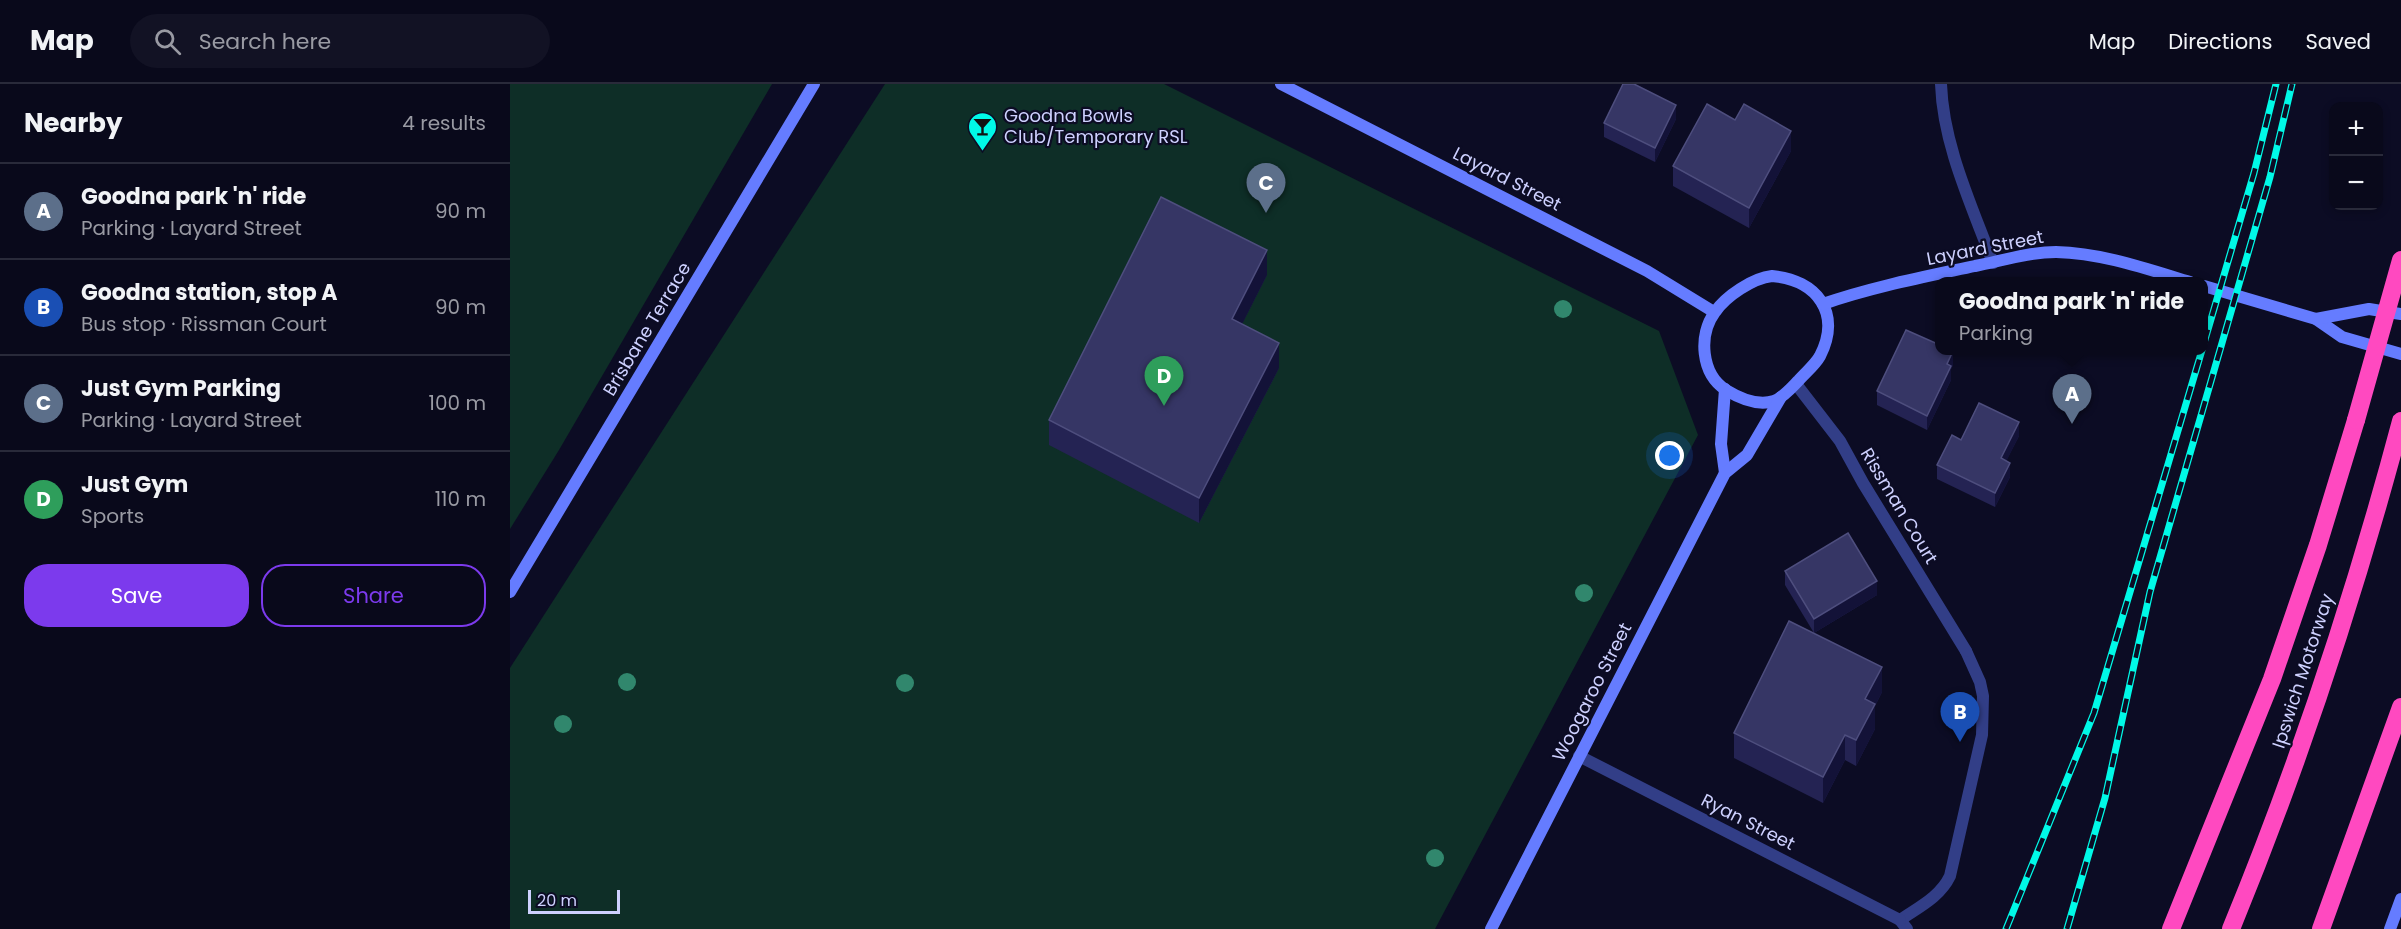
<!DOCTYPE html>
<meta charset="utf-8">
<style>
:root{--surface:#09091b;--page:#121224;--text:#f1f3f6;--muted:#999aa3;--line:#292a3a;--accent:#7c3aed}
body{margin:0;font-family:Poppins,sans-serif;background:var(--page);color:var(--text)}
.controls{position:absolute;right:18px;top:18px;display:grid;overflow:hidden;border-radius:12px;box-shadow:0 3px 9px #0003}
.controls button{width:54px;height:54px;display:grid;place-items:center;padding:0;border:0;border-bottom:2px solid var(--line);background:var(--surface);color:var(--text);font:30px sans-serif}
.scale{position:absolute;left:18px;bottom:15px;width:92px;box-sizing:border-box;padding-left:6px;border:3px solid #ced1ff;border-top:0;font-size:16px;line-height:21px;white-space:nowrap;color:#ced1ff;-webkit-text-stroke:4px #0c0c24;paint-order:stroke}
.you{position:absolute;left:1160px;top:372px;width:21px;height:21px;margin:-15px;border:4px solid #fff;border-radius:50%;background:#1a73e8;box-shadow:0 0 0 9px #1a73e833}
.badge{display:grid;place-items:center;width:39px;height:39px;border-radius:50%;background:var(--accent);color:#fff;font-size:20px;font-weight:700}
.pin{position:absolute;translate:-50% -50px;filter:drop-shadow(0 2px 3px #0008)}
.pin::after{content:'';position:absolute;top:32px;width:21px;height:18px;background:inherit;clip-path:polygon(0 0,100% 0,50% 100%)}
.popup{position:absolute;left:1425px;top:193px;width:273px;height:78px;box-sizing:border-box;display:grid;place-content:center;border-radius:12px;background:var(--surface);filter:drop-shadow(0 2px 4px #0005);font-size:20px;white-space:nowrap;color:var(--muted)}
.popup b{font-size:22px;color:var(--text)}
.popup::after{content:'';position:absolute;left:50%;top:100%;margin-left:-12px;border:12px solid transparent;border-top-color:var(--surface)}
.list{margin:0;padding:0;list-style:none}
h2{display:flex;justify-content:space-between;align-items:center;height:78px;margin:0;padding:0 24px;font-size:26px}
h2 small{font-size:20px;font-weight:400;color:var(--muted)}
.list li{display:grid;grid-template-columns:39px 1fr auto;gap:18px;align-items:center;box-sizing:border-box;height:96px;padding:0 24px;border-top:2px solid var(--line)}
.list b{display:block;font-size:22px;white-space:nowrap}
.list p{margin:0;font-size:20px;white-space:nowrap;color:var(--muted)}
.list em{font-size:20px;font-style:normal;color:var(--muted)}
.actions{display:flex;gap:12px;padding:18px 24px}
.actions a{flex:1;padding:14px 0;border:2px solid var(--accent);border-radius:24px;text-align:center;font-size:21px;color:var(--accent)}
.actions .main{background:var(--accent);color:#fff}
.icon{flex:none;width:33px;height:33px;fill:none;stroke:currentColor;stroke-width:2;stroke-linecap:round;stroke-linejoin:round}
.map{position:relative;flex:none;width:1891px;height:845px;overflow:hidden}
header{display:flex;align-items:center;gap:36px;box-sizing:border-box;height:84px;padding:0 30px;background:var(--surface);border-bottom:2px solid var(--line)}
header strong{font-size:28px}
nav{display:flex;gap:33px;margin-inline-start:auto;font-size:21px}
.search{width:420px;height:54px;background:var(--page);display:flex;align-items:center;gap:15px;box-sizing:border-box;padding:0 21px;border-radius:33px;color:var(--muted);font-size:22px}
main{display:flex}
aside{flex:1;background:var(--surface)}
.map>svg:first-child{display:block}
</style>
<header>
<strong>Map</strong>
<div class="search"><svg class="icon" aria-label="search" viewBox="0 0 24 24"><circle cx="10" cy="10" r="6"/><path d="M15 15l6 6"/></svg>Search here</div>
<nav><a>Map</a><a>Directions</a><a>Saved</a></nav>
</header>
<main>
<aside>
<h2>Nearby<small>4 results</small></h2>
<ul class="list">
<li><span class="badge" style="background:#5c6f8a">A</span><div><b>Goodna park 'n' ride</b><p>Parking · Layard Street</p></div><em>90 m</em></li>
<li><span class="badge" style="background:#1a4fb4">B</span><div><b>Goodna station, stop A</b><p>Bus stop · Rissman Court</p></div><em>90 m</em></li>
<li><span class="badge" style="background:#5c6f8a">C</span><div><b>Just Gym Parking</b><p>Parking · Layard Street</p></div><em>100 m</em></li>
<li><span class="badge" style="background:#2e9e5b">D</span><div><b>Just Gym</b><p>Sports</p></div><em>110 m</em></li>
</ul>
<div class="actions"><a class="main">Save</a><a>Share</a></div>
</aside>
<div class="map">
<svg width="1891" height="845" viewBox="0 0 1891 845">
<rect width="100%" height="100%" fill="#0c0c24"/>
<g fill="#0e2e27">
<path d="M0,0H262L49,366L0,445Z"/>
<path d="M375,0H654L1149,247L1188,351L925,845H0V584Z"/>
</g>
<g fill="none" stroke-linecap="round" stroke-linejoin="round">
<path stroke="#323e87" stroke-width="12" d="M1397,845L1390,836C1409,823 1430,813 1440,792L1472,651L1473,612L1470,598L1456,567"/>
<g stroke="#323e87" stroke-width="12">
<path d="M1431,0C1433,61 1462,122 1483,179"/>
<path d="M1286,300L1330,357L1353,399L1456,567"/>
<path d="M1069,672L1390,836"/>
</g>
<g stroke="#657cff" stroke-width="12">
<path d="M771,0L1137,187L1204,228"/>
<path d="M1262,192C1307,196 1332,229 1310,272C1305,281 1296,288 1289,296C1282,303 1274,313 1264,317C1248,322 1229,314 1216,306C1191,290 1188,251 1205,228C1216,212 1243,194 1262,192Z"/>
<path d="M1694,202L1806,235L1832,253L1891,270"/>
<path d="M1313,220C1362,203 1414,193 1465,182C1491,177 1519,168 1546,168C1592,169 1637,185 1680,198"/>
<path d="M1806,235L1859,225L1891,230"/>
<path d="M1215,305L1211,360L1215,389"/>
<path d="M0,508L304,0"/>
<path d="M981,845L1215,389L1237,371L1271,313"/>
<path d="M1880,845L1891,815"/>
</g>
<g stroke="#ff49c0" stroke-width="18">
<path d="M1661,845L1762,595L1808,461L1846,336"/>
<path d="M1721,845C1789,680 1845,510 1891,337"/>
<path d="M1811,845L1891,623"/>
</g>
<defs>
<g id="rail">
<path d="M1694,259L1744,89L1766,0"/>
<path d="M1496,845L1584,629L1692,266"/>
<path d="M1557,845L1595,714L1640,508L1760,93L1782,0"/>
</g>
</defs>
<use href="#rail" stroke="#00f9e7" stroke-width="7"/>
<use href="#rail" stroke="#0c0c24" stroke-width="4.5" stroke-dasharray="14" stroke-linecap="butt"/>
<path stroke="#ff49c0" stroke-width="18" d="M1846,336L1891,176"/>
</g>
<g fill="#31876d">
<circle cx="1053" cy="225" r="9"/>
<circle cx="1074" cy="509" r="9"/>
<circle cx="117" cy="598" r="9"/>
<circle cx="395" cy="599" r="9"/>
<circle cx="53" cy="640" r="9"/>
<circle cx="925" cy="774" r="9"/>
</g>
<g fill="#242353">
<path d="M1166,35L1145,78L1094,53V39Z"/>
<path d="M1281,67L1239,144L1163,102V82Z"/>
<path d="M757,191L732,240L769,284L689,439L539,361V336Z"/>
<path d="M1443,281L1441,285V296L1417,346L1367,321V307Z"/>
<path d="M1509,352L1496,377L1500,393L1485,423L1427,395V381L1451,356Z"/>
<path d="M1275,487L1367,511L1304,549L1275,501Z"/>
<path d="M1372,608L1365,622V645L1346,682L1335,676L1313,719L1224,674V649Z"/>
</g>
<g fill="#131238">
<path d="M1166,21V35L1145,78V64Z"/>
<path d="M1281,47V67L1239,144V124Z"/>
<path d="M757,166V191L722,260V235Z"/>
<path d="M769,259V284L689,439V414Z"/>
<path d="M1443,267V281L1441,285V296L1417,346V332L1437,280Z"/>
<path d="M1509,338V352L1491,388V374Z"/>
<path d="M1500,379V393L1485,423V409Z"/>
<path d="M1367,497V511L1304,549V535Z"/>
<path d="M1372,583V608L1365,622V645L1346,682V656L1355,615Z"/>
<path d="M1335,651V676L1313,719V693Z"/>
</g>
<g fill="#363665" stroke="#4e4e7e" stroke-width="1.5">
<path d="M1113,0H1124L1166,21L1145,64L1094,39Z"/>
<path d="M1197,20L1225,36L1234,20L1281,47L1239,124L1163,82Z"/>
<path d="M651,113L757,166L722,235L769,259L689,414L539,336Z"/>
<path d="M1396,246L1430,261V267H1443L1437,280L1441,282L1417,332L1367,307Z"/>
<path d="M1469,319L1509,338L1491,374L1500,379L1485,409L1427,381L1442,351L1451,356Z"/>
<path d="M1338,449L1367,497L1304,535L1275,487Z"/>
<path d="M1279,537L1372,583L1355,615L1365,620L1346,656L1335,651L1313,693L1224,649Z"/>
</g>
<defs>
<symbol id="bar-pin" viewBox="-11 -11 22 30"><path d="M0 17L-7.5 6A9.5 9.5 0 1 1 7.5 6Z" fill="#00f9e7" stroke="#0c0c24"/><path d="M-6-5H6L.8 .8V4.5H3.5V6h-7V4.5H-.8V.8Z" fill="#111"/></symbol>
</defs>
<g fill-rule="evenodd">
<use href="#bar-pin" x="456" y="26" width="33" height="45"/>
</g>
<g text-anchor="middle" stroke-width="4.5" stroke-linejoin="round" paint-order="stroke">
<g font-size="18" fill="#ced1ff" stroke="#0c0c24" text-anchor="start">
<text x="494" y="38">Goodna Bowls<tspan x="494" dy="21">Club/Temporary RSL</tspan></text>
</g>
<g font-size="18" fill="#ced1ff" stroke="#0c0c24">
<text transform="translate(997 95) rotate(27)" y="6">Layard Street</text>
<text transform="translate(1475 164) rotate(-11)" y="6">Layard Street</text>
<text transform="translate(137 245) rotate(-59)" y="6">Brisbane Terrace</text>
<text transform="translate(1389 422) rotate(59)" y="6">Rissman Court</text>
<text transform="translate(1793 587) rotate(-72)" y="6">Ipswich Motorway</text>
<text transform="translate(1082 608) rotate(-63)" y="6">Woogaroo Street</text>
<text transform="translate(1238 738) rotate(27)" y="6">Ryan Street</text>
</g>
</g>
</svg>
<div class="controls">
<button>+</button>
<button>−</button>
</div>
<div class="scale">20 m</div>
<div class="you"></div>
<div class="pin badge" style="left:1562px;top:340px;background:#5c6f8a">A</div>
<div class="popup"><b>Goodna park 'n' ride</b>Parking</div>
<div class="pin badge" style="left:1450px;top:658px;background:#1a4fb4">B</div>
<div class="pin badge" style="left:756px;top:129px;background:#5c6f8a">C</div>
<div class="pin badge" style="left:654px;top:322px;background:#2e9e5b">D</div>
</div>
</main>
